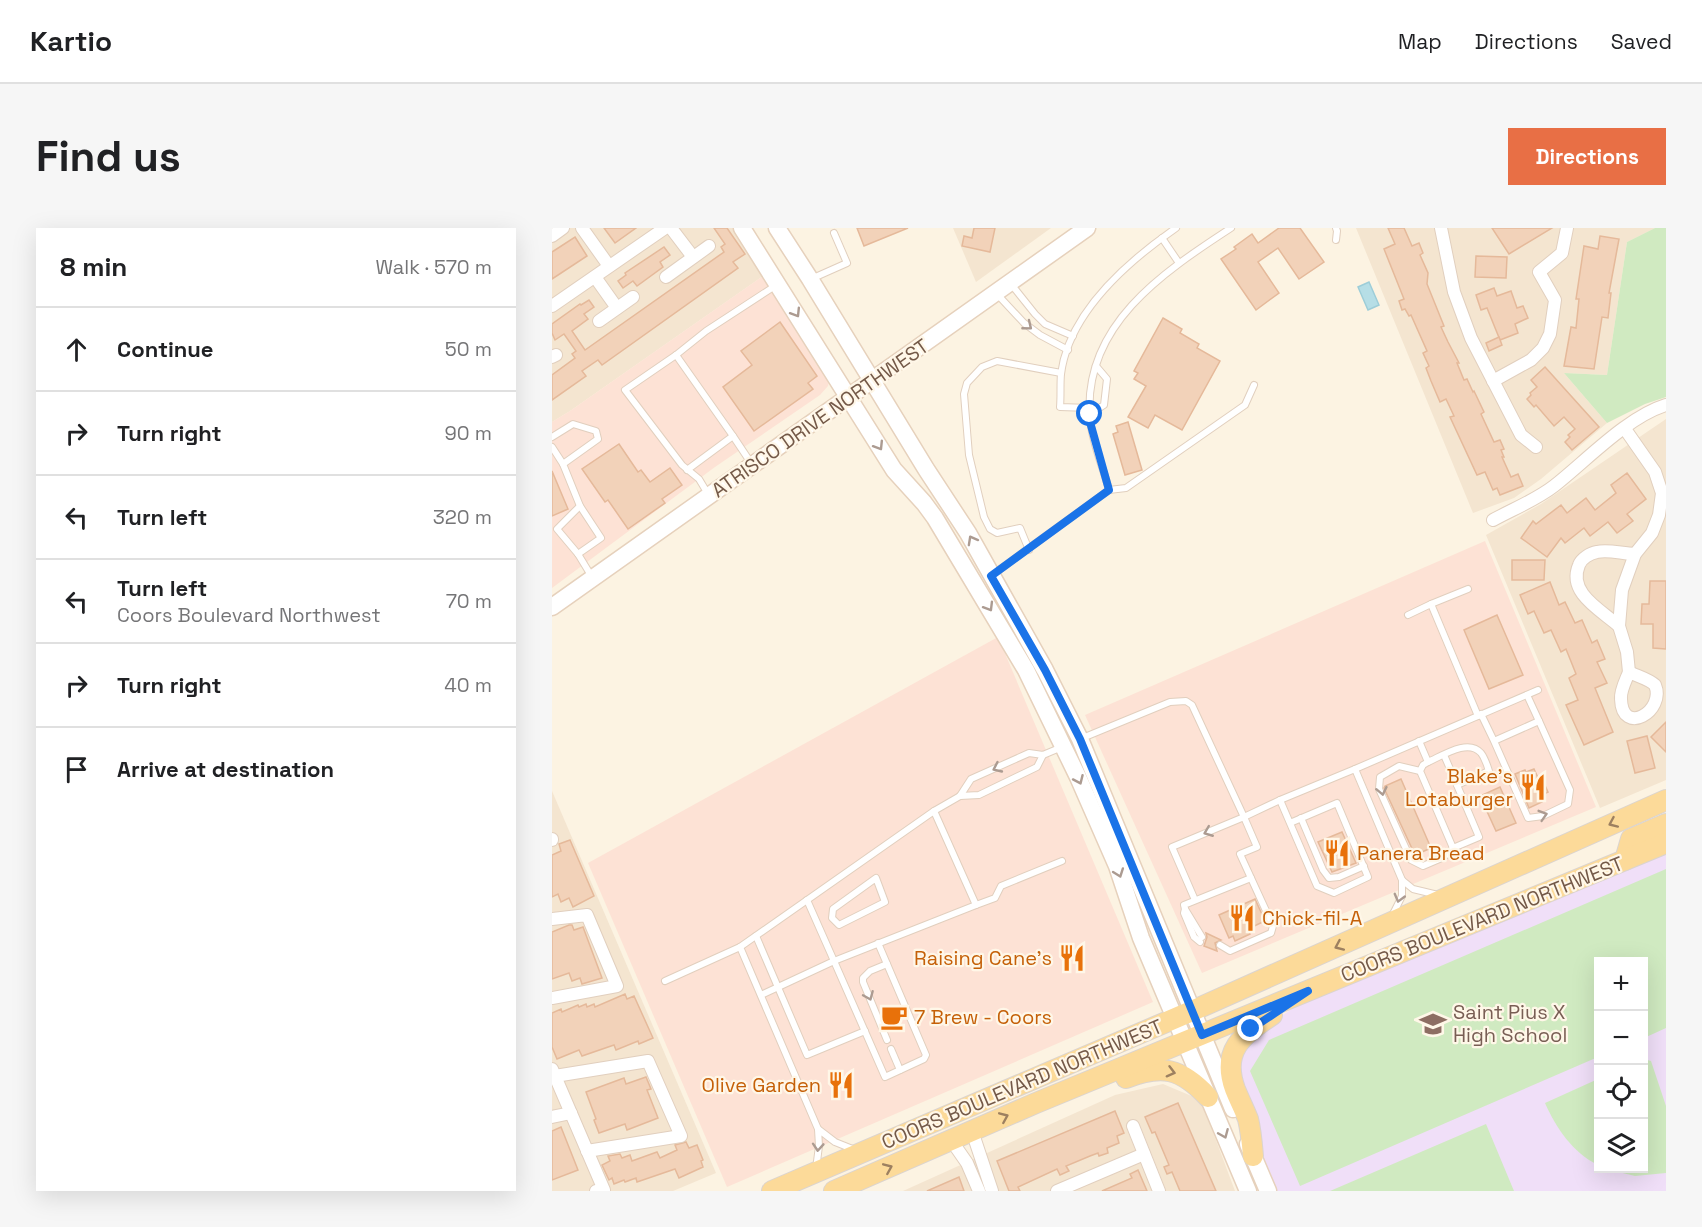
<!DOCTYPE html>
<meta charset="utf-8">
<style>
:root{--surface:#fff;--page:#f6f6f6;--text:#202124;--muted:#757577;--line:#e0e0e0;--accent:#e86f45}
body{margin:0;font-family:"Space Grotesk",sans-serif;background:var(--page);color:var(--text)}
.controls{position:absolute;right:18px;bottom:18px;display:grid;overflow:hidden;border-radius:0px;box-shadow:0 6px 24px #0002}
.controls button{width:54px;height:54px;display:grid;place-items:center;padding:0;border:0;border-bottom:2px solid var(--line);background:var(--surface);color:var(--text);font:30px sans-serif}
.stop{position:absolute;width:18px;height:18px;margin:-14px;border:4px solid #1a73e8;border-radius:50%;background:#fff}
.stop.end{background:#1a73e8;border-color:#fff;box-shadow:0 2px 6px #0008}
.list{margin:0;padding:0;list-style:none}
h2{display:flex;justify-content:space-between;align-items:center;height:78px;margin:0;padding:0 24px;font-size:26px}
h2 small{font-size:20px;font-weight:400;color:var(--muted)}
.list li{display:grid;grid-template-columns:39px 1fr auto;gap:18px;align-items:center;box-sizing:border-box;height:84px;padding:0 24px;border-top:2px solid var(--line)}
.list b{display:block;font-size:22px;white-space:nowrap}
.list p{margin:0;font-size:20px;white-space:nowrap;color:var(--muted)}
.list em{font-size:20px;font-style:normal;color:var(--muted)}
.icon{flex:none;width:33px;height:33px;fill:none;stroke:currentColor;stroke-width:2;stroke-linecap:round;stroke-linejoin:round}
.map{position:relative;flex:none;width:1114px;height:963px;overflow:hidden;border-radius:0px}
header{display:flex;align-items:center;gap:36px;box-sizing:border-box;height:84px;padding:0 30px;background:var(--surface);border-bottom:2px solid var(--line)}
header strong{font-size:28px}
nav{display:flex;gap:33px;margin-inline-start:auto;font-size:21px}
.intro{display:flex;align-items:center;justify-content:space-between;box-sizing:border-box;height:144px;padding:0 36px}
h1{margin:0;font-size:42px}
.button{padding:15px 27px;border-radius:0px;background:var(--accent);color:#fff;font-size:21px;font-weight:700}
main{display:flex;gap:36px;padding:0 36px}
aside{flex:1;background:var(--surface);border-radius:0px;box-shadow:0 6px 24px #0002}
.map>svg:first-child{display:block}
</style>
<header>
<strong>Kartio</strong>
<nav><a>Map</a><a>Directions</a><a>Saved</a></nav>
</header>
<div class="intro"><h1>Find us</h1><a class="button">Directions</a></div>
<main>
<aside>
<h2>8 min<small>Walk · 570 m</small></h2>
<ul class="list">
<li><svg class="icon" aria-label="ahead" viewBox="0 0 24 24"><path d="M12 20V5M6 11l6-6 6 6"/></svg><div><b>Continue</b></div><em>50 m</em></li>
<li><svg class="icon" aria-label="right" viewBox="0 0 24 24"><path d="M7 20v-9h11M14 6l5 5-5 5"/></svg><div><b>Turn right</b></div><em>90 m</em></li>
<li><svg class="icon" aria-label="left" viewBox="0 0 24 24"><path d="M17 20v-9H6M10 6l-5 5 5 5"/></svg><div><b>Turn left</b></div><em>320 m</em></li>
<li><svg class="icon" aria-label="left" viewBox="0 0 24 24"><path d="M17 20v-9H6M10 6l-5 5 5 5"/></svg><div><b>Turn left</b><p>Coors Boulevard Northwest</p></div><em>70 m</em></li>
<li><svg class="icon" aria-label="right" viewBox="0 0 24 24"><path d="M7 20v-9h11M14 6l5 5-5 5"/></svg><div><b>Turn right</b></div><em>40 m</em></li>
<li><svg class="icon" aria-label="arrive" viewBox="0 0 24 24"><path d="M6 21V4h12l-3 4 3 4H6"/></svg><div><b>Arrive at destination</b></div></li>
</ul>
</aside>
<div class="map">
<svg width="1114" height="963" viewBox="0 0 1114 963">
<rect width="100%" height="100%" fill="#fcf3e2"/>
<g fill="#f4e5d0">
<path d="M0,0H181L211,48L18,183L0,194Z"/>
<path d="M401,0H499L424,54Z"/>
<path d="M804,0H1103L1075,14L1055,147L1012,145L1055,195L989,251L962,270L921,285Z"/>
<path d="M1114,191V552L1048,580L934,307L989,276Z"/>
<path d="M0,563L164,945L121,963H0Z"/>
<path d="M611,856L649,872L683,963H351L563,867Z"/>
</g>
<g fill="#fde2d5">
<path d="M211,48L277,153L276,158L268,167L163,239L0,360V194L18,183Z"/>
<path d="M933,313L1044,579L650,745L533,487Z"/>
<path d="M446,409L601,774L175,959L36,635Z"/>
</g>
<path fill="#f0dff8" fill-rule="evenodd" d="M1114,622V963H724L709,926L684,851L688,820L707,802L743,779ZM1046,734H1092V940H1046Z"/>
<g fill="#d0eac1">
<path d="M1103,0H1114V169L1093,176L1055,195L1012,145L1055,147L1075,14Z"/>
<path d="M1114,641V800L1092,810V734H1046V829L748,958L698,843L717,812Z"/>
<path d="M1092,831L1099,833L1114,878V945L1083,948L1054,941L1092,940Z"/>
<path d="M1046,851V937C1021,925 1004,900 993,875Z"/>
<path d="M934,896L962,963H777H778Z"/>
</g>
<path fill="#b6dee6" stroke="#9dcdd8" stroke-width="1.5" d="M817,54L827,77L816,82L806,59Z"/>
<g fill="#f2d2b9" stroke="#e5b99a" stroke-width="1.5">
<path d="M52,0H84L63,15Z"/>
<path d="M162,0H175L193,26L181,34L186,40L50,137L46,132L30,143L34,148L0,172V147L23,130L20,126L24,123L12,106L3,112L0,105V96L28,76L29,77L37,72L42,79L32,86L36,91L20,103L33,122L172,24L169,19L173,16Z"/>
<path d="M305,0H356L312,18Z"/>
<path d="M422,0H443L438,24L410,18L412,8L420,10Z"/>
<path d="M727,0H748L772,34L747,51L726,20L706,34L727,65L704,82L669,31L684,21L682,19L700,6L706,15Z"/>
<path d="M836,0H852L860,18L867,15L871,25L868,27L876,45L875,56L892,98L889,99L896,114L907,135H905L912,152L915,151L921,164L922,163L932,184L929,186L942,214L948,212L952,221L949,222L952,229H950L959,249L966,246L971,258L948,267L945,260L941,262L933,244L925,247L898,189L902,188L894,171L888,174L879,153L874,140L877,138L871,125L875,123L859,87L857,88L853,81L850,82L847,73L852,71L832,21L843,16Z"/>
<path d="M940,0H1000L957,26Z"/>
<path d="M1048,8L1067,11L1057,65H1059L1056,90L1050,89L1042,141L1012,138L1019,99L1024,100L1027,71H1024L1032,18L1046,21Z"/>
<path d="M23,9L35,28L0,51V24Z"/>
<path d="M112,19L118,27L108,34L111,39L85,58L81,53L71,60L66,53L74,47L73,45Z"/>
<path d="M924,28L955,29L954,50L923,49Z"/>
<path d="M942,60L945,68L959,63L965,80L971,78L976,90L963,96L966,105L948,112L935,80L929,82L924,67Z"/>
<path d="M611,90L630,101L628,105L647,116L645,120L668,133L630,202L603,187L596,200L576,189L594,158L582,151L586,145L582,143Z"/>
<path d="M228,94L265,148L256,155L261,161L202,203L171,159L200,137L189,123Z"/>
<path d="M947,109L950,117L937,123L934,115Z"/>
<path d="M993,139L1047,199L1020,222L1013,214L1018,209L1016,207L1023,201L1012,189L1002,198L984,177L982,179L975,171L979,167L978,165L985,159L979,152Z"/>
<path d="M576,194L590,242L573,247L561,206L566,204L564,198Z"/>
<path d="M67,216L86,244L89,242L98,254L118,240L130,257L110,271L113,275L76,301L56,272L53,274L30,241Z"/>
<path d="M0,243L16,281L0,288Z"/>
<path d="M1075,245L1094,271L1075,286L1081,293L1065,305L1056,294L1038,308L1032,300L1013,315L1009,310L995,329L969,310L981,293L984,296L1009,277L1015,285L1034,270L1043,282L1064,265L1059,257Z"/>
<path d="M960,332H993L992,352H960Z"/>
<path d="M1098,353H1114V421L1101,420V396H1089L1090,376H1097Z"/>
<path d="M998,354L1007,377L1013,374L1023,395L1030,392L1040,415L1045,412L1053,431L1045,434L1055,455L1043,460L1061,504L1032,517L1014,477L1026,472L1017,450L1024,446L1014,421L1009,424L999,402L992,405L982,383L976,386L968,367Z"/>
<path d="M945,387L971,447L937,461L912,402Z"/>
<path d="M1114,494V524L1099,509Z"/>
<path d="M1095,508L1103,540L1083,545L1075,513Z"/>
<path d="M982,541L988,554L991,553L996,564L987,568L990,574L977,580L963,546L973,542L974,544Z"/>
<path d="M849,551L879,620L863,627L832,560L833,558Z"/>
<path d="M948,559L964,595L944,603L928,568Z"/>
<path d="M790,604L804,635L780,644L766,614Z"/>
<path d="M18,612L42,668L21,679L17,670L9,674L6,666L0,669V627L9,623L7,616Z"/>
<path d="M703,671L713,693L696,701L698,706L683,713L681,708L677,710L667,687Z"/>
<path d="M17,697H20L22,702L31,699L50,750L30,756L28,750L20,753L17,745L0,751V704Z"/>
<path d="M654,705L669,712L663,715L665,723L652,718L655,709Z"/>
<path d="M73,766L75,771L82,768L101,810L87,816L86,813L64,822L62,817L30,828L27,822L5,831L0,819V785L9,781L10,784L26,777L27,779L34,776L35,779L42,776L43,779Z"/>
<path d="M94,849L99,861L95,862L106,890L75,902L73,896L47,905L42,892L44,891L34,864L72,850L74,856Z"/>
<path d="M626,875L633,891L664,963H628L620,944L615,946L612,939L617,937L603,904L600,905L593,889Z"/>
<path d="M563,883L572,905L565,908L567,915L555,920L556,925L547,928L546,925L538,928L514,938L517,943L508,947L505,941L466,959L468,963H457L445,933Z"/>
<path d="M9,899L26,942L0,952V903Z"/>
<path d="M134,914L137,920L145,917L151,932L149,933L151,939L127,950L123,941L85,954L84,950L73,954L72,952L62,956L60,950L57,952L50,937L58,933L56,928L68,926L70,930L78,927L80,933L105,924L108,930L125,922L123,917Z"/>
<path d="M586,942L595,963H550L580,950L578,946Z"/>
<path d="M407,949L412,963H375Z"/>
</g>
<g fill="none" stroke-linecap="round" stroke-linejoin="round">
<defs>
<g id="lane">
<path d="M784,0L785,3L784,12"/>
<path d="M610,10L627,35"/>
<path d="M259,51L295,35L282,5"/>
<path d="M459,56L483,86L493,96L521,108"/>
<path d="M444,65L472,95L488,107L516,122"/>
<path d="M124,127L181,208"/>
<path d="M538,180L508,179C509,168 508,157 509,146C517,84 575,34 624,0"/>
<path d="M538,186L552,177L555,151L544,138"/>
<path d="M0,209L21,196L44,203L46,211L11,236L28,278L49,310L26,326L40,349"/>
<path d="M0,219L11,236"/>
<path d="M135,242L181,208L199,235"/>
<path d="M557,262C551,239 540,215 538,191C530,98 610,45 679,0"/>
<path d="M156,266L147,251L130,237L73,162L124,127L154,103L223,58"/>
<path d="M477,322L468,300L445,305L438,301L432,289L417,227L412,166L415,155L430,139L445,133L509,145"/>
<path d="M26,326L5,301L28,278"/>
<path d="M440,347L557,262L574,260L693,177L702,157"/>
<path d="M916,361L879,376L926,488"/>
<path d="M856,387L879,376"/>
<path d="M975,467L987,493"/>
<path d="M929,486L942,513L987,493L1018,562L1016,576L991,588L976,590L942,513"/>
<path d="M528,511L618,474L634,473L640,477L692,589L728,572"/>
<path d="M867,513L876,534C890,528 916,510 929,525C933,530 935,537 937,543L905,557L892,527"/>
<path d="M876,534L871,537L868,543L901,620L927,609L905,557"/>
<path d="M803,541L986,462"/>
<path d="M868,543L847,538L828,549L827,561L859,632L871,638L892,629L901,620"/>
<path d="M408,568L427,567L485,539L491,527"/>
<path d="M382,583L408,568L419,551L477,525L491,527L510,519"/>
<path d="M749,590L771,642L777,650L787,649L812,638"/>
<path d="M738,595L785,575L816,649L782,665L765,658L728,572L803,541L850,652"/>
<path d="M324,650L333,674L287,697L280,690L281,681Z"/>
<path d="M643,672L620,619L692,589L705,619L688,626L721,698L719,705L678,723L668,717"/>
<path d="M424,677L443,670L449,658L510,633"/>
<path d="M633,681L650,709"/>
<path d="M841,686L850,668V652L861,661L886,667"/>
<path d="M204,708L255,827L313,803"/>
<path d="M648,714L642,709L632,685L633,681L632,677L699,650"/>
<path d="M335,736L318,743L311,750V754L335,812"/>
<path d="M113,753L188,719"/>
<path d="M209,767L282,733L255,672"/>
<path d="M339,821L348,842"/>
<path d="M266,901L188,719L382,583L424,677L282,733L333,849L372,831L374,827L326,715"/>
<path d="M264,941L267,918L266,901L283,914L303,922"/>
</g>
<g id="street">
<path d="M30,0L57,38"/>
<path d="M119,0L141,29"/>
<path d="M889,0L902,64L919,110L969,207L984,219"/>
<path d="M0,8L11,0"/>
<path d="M43,49L65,80"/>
<path d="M114,49L157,18"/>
<path d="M0,78L113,0"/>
<path d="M47,93L81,69"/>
<path d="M0,129L4,127"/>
<path d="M941,153L979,132L991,120L998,106L1003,72L987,44L1010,25L1015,0"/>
<path d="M1073,201L1103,244L1110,265L1107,287L1100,305L1083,326L1070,362L1067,398L1075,424L1077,444"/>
<path d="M941,292C961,281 984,272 1002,258C1034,233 1075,189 1114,177"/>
<path d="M1067,398C1049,382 1015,365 1027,337C1029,331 1038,325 1045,324C1056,321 1071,326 1083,326"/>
<path d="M1077,444C1085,448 1097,451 1103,457C1114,483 1070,509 1069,471C1068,463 1074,452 1077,444Z"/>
<path d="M0,611V612"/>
<path d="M0,691L35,687L65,758L0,770"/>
<path d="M0,841L52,962L44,963"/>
<path d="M3,848L96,833L129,908L35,923"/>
<path d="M0,889L19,885"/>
<path d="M581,898L607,963"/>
<path d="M420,903L440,963"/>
<path d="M399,912L415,935L427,963"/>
<path d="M505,963L592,926"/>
</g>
<g id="secondary">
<path d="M190,0L342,242L372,275L383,290L474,442L526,549L565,638L589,710L696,963"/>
<path d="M225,0L258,51L374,241L416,305L493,442L528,511L681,881"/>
<path d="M0,379L535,0"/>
<path d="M696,916L716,963"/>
</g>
<g id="primary">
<path d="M1073,632L1079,611L1114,596"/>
<path d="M574,850C610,836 629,840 656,869"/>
<path d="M701,928C700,916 699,903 696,891C692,881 687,871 683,861C669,823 690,807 720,787"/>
<path d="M220,963L640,783L1114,572"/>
<path d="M282,963L484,875L1114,615"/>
</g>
</defs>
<use href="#lane" stroke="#e1cfbe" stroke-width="8"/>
<use href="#street" stroke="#e1cfbe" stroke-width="14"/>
<use href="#secondary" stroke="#e6d1bc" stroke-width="19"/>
<use href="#primary" stroke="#dbd4cf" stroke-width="22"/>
<use href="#lane" stroke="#fff" stroke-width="6"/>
<use href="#street" stroke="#fff" stroke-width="12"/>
<use href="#secondary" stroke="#fff" stroke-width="16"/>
<use href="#primary" stroke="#fcda99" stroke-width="20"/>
</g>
<defs><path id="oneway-chevron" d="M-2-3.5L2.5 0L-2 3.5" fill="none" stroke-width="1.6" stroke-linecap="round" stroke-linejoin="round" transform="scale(1.5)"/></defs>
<g stroke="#ac9b91">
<use href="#oneway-chevron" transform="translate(244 85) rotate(58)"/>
<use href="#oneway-chevron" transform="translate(476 98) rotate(39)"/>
<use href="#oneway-chevron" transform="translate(327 218) rotate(58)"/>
<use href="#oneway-chevron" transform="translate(420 312) rotate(-119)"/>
<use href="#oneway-chevron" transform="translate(437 379) rotate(59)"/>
<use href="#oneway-chevron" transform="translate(445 540) rotate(155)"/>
<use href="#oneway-chevron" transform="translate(527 552) rotate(66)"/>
<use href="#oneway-chevron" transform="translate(830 563) rotate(78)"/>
<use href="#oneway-chevron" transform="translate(991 587) rotate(-17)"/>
<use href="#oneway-chevron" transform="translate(656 604) rotate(158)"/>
<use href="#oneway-chevron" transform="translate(567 645) rotate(70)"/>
<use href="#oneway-chevron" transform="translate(847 670) rotate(105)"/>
<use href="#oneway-chevron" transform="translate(317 768) rotate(67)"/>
<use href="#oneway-chevron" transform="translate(672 906) rotate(67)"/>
<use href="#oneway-chevron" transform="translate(266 919) rotate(94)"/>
</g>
<g stroke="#9d8060">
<use href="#oneway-chevron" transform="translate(1061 595) rotate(156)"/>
<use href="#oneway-chevron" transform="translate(787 718) rotate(156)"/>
<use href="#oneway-chevron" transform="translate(619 844) rotate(15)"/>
<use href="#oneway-chevron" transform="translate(452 889) rotate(-23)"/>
<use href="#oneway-chevron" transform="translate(336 940) rotate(-23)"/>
</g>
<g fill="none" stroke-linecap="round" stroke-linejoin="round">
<path stroke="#1a73e8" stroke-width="8" d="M538,186V194L557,262L439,348L493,442L528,511L650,807L756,763L699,801"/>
</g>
<defs>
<symbol id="restaurant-bare" viewBox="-9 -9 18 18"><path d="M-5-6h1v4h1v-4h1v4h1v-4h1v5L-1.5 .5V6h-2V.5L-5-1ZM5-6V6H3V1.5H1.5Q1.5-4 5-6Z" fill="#e8710a" stroke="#fff7e8" stroke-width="2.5" paint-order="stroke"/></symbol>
<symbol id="cafe-bare" viewBox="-9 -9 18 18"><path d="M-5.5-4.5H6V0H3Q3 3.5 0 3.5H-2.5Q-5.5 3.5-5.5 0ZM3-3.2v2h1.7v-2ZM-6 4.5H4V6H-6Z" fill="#e8710a" stroke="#fff7e8" stroke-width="2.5" paint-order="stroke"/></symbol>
<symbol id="school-bare" viewBox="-9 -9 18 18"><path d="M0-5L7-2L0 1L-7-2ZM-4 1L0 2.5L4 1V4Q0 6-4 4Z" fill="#8d6e63" stroke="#fff7e8" stroke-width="2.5" paint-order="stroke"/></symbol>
</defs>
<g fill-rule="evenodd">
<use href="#restaurant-bare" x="962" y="540" width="38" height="38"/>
<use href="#restaurant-bare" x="766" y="606" width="38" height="38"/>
<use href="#restaurant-bare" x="671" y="671" width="38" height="38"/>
<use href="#restaurant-bare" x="501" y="711" width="38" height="38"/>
<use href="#cafe-bare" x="323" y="770" width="38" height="38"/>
<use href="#school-bare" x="862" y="777" width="38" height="38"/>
<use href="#restaurant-bare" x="270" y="838" width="38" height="38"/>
</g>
<g text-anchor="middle" stroke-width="4.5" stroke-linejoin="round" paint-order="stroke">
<g font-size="20" fill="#745948" stroke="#fff7e8">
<text transform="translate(268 190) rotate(-35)" y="7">ATRISCO DRIVE NORTHWEST</text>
<text transform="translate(930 691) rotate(-22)" y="7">COORS BOULEVARD NORTHWEST</text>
<text transform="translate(470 856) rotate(-23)" y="7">COORS BOULEVARD NORTHWEST</text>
</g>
<g font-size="20" fill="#c56008" stroke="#fff7e8" text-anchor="end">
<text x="961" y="555">Blake's<tspan x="961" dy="23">Lotaburger</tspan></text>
<text x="805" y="632" text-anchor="start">Panera Bread</text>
<text x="710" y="697" text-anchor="start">Chick-fil-A</text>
<text x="500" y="737">Raising Cane's</text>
<text x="362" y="796" text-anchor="start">7 Brew - Coors</text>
<text x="269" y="864">Olive Garden</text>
</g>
<g font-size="20" fill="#785e54" stroke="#fff7e8" text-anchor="start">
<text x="901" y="791">Saint Pius X<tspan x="901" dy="23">High School</tspan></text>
</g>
</g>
</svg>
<div class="controls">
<button>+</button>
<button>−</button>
<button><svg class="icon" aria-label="locate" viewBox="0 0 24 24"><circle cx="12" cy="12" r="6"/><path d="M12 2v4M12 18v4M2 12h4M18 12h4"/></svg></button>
<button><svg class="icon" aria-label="layers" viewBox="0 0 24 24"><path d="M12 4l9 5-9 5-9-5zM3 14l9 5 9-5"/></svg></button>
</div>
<div class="stop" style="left:538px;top:186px"></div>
<div class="stop end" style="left:699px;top:801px"></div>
</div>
</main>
